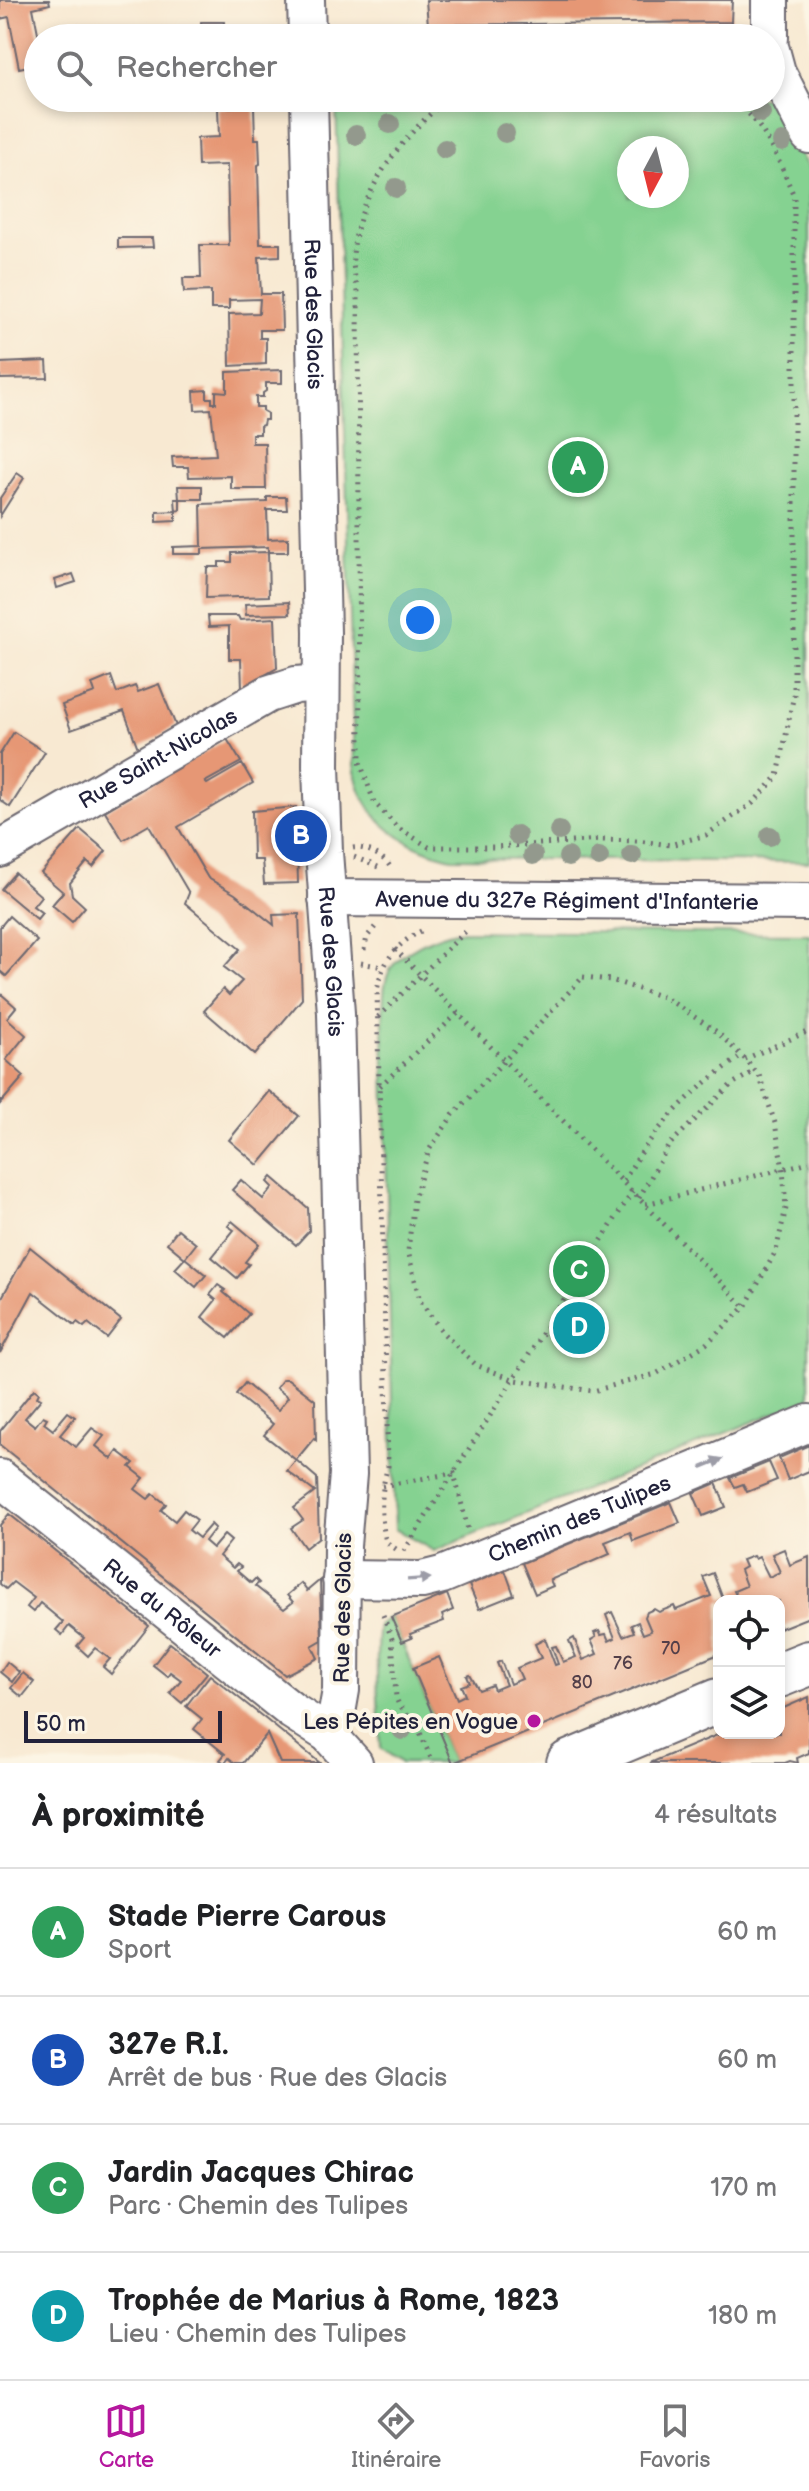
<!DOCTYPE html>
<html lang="fr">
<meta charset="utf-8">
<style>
:root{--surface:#fff;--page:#f2f2f2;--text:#202124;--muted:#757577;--line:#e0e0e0;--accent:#b5179e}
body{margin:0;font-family:"Balsamiq Sans",sans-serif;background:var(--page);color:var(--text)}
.controls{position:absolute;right:24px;bottom:24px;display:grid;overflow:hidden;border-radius:16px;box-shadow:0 4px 12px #0003}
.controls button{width:72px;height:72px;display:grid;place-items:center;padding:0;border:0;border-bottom:2px solid var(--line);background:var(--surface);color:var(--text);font:40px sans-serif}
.compass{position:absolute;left:617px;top:136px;width:72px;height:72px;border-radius:50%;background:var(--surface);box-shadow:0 4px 12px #0003;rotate:187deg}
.scale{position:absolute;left:24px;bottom:20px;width:198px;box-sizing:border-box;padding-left:8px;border:4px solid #22223b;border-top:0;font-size:22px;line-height:28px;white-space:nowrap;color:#22223b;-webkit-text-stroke:6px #fcf5e5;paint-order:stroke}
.you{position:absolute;left:420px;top:620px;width:28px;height:28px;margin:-20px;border:6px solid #fff;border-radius:50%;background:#1a73e8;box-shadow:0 0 0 12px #1a73e833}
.badge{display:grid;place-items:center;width:52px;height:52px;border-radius:50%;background:var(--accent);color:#fff;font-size:26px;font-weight:700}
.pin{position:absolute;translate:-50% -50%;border:4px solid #fff;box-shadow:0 2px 8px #0006}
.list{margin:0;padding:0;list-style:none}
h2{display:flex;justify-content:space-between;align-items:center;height:104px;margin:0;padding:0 32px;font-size:34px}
h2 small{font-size:26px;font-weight:400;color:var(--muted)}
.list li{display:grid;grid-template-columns:52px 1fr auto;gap:24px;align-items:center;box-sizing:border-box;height:128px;padding:0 32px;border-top:2px solid var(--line)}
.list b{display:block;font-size:30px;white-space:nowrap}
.list p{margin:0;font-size:26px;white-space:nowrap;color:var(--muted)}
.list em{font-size:26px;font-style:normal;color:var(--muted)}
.icon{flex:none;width:44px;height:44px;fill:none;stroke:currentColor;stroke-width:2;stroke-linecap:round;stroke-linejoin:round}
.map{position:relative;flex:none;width:809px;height:1763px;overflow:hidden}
.search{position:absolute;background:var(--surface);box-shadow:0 4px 12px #0003;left:24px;right:24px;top:24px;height:88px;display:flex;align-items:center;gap:20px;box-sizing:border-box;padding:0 28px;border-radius:44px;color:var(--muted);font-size:30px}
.sheet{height:616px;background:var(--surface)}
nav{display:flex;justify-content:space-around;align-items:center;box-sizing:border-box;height:112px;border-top:2px solid var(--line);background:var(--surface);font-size:22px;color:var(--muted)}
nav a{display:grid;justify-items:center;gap:4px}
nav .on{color:var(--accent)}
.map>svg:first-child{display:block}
</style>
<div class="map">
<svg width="809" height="1763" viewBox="0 0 809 1763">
<rect width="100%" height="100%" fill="#fcf5e5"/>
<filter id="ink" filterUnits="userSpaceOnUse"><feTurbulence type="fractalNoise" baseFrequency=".0125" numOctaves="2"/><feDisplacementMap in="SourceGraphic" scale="16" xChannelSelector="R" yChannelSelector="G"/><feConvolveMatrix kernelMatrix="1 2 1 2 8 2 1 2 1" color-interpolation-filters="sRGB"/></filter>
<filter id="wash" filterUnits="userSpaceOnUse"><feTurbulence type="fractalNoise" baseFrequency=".006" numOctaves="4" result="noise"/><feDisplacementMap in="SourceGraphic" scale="32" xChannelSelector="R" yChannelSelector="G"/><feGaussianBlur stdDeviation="1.8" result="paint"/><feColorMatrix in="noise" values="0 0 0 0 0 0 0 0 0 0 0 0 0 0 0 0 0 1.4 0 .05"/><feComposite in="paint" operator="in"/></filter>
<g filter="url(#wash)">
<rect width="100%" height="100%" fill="#f8e9d2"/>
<g fill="#85d291" stroke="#547a66" stroke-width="2" fill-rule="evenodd">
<path d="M336,98H766L809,169V862L452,858C403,847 360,818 354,765ZM629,148H677V196H629Z"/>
<path d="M456,931L809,934V1399L434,1551L395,1529L383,1022C384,1006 382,984 390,970C401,950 435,936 456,931Z"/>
<path d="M391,1617L453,1763H401L381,1748C379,1707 374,1665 379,1624Z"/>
</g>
<g id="blocks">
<g fill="#e69774">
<path d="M0,0H49L50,4L33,8L39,38L38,64L19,68L9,17L0,19Z"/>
<path d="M426,0H732L731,22L428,25Z"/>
<path d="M201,22H224L225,38H158V32L201,30Z"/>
<path d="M254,106L255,139H259L260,164L258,165L260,244H280V256L259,257L261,294H281L282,330H260V338H266V364L230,366L229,314L259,313L260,299L229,300V309H211V291L184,292L183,278H201L200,245H229L227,165L198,166L197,138L219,137L218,108Z"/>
<path d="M118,238H152L153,247L118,248Z"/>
<path d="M47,361L48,378L0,379V363Z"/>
<path d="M282,370V383H266V391L263,393V397H256V407H263V411L267,413V420H264L263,425L260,426V434H252V443H265L266,489H231V476L189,477L188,467H173L172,457L216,455L211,409L195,410L194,391L207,390V398H212V403H216V391L227,392V372Z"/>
<path d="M17,473L24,478L0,516V498Z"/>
<path d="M178,486H202V499H180V510L176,511L175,499H179Z"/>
<path d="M267,497H286L287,510H267L268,539L288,538V552H268V547L202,549V554H173V547L202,546L201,504L267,502Z"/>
<path d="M176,511V521L157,522V512Z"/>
<path d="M268,552L269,596L206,598L207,567H219V562H232V553Z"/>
<path d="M73,574L76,582L57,588L55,580Z"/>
<path d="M289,602L290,614L246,615L245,604Z"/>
<path d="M208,616H238L240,620L275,618L277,668L242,688L241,659H229V626L209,627Z"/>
<path d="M111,676L117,693L135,686L138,692L159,684L176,726L138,748L124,711L71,730L62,705L95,693L92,684Z"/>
<path d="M14,732L45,752L10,807L0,800V754Z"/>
<path d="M227,739L241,762L205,782L207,784L242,764L253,783L178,827L208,878L235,894L274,925L273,915L299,914L302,999L255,1055L204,1011L223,989L229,995L242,981L224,967L240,949L185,903L189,893L149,825L123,840L105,811Z"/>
<path d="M296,807L298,883L264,884L262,860H253L252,811Z"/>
<path d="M80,829L106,851L93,867L87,862L70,883L72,895L85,907L72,922L52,905L63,892L41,873Z"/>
<path d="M15,873L41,896L33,906L42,913L37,919L1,889Z"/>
<path d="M9,916L37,941L6,976L0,971V927Z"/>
<path d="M0,993L16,1007L7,1018L26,1035L6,1060L24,1076L0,1104Z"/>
<path d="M269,1091L299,1116L258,1165L229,1140Z"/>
<path d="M272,1177L308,1208L309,1231L296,1245L232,1190L241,1180L263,1199L273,1187L268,1182Z"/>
<path d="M232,1221L259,1244L245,1262L249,1264L237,1278L212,1257L234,1230L228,1226Z"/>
<path d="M178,1229L196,1244L185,1258L167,1243Z"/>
<path d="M30,1247L121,1320L107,1338L88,1323L84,1327L77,1322L75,1325L33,1292L0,1353V1301Z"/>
<path d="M185,1258L206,1275L196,1287L175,1269Z"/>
<path d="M218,1285L225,1290L223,1292L249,1314L228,1338L202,1317L216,1300L210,1295Z"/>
<path d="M283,1379H288L315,1400L316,1440L314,1438L296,1460L264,1435L273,1424L236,1394L245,1383L278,1410L288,1397L276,1388Z"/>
<path d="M34,1389L39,1393L37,1397L41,1399L25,1418L35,1426L43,1416L47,1418L44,1423L53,1430L68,1412L75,1417L60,1435L76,1447L92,1428L104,1436L96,1446L112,1459L118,1451L134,1463L130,1467L144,1478L135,1489L148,1499L153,1494L166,1504L161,1510L175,1521L184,1510L197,1520L189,1530L199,1538L211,1524L215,1528L205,1541L213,1548L224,1535L231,1541L219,1556L233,1568L237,1564L241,1567L237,1571L251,1583L255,1579L259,1583L255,1586L284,1609L293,1602L287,1595L301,1583L307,1591L320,1580L322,1640L312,1646L318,1658L285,1675L0,1445V1431Z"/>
<path d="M809,1445V1471L788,1480L779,1458Z"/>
<path d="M296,1460L317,1478L319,1537L305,1548L291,1528L303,1520L294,1508L315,1492L287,1471Z"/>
<path d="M769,1462L777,1480L747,1492L743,1484L735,1487L730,1478Z"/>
<path d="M716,1483L726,1507L703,1516L693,1493Z"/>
<path d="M671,1502L680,1523L633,1541L630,1532L605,1542L610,1554L550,1580L553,1586L535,1594L522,1563Z"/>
<path d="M9,1514L149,1626L111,1674L103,1667L110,1659L95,1648L88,1656L77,1646L84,1638L69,1626L62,1635L56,1630L63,1622L40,1603L33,1612L27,1607L34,1598L13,1582L6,1589L0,1584V1525Z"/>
<path d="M784,1549L790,1565L809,1557V1617L779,1629V1601H719V1654L453,1763L413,1668L439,1657L457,1699L465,1695L461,1686L470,1683L467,1676L470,1675L479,1690L492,1685L494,1690L506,1685L497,1663L501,1661L510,1684L522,1679L517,1668L541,1658L535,1644L545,1639L555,1665L558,1664L552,1647L556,1646L563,1662L576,1657L569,1641L574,1638L583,1660L597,1654L591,1640L596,1637L594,1633L599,1631L601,1635L606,1634L609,1641L615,1638L606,1615L612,1612L623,1636L634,1632L631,1625L638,1622L643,1634L651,1631L645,1617L647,1612L654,1609L659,1612L674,1606L676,1610L711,1596L703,1577L713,1573L723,1599L736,1595L734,1591L746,1586L740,1570L745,1567L742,1560L753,1556L755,1559L759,1557L769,1577L780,1572L772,1554Z"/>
<path d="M505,1570L514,1595L479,1609L469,1585Z"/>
<path d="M447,1594L453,1610L442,1615L444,1621L410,1634L412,1638L402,1642L391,1617Z"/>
<path d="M170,1643L207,1673L182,1703L170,1693L181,1680L170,1672L167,1676L153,1665Z"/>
<path d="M7,1662L19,1672L12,1682L0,1672Z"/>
<path d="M23,1673L34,1682L22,1697L11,1688Z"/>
<path d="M210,1675L258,1713L320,1763H280L267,1734L243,1763H235L229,1758L225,1763L220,1760L225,1754L194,1729L202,1719L186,1706Z"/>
<path d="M809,1697V1753L797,1758L798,1763L790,1761L785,1763H650L722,1733H779V1710Z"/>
</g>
</g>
</g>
<g filter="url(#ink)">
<use href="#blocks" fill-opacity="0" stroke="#6d6870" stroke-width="2"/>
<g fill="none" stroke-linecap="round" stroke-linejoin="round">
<defs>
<g id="minor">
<path d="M306,0L307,38"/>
<path d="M770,0V38"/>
<path d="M771,50L777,72L809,135"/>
<path id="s1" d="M309,98L322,632L321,766L324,852L336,1013L348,1474L342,1546L341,1690L337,1713L328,1734"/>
<path id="s2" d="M0,849L268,694L296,685L321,683"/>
<path id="s3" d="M327,898L809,902"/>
<path id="s4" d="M0,1478L292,1711L328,1734L354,1763"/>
<path id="s5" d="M341,1579L422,1580L442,1575L809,1423"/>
</g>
<g id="major">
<path d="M779,1675L809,1663"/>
<path d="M569,1763L719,1700"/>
</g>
</defs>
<use href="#minor" stroke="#6d6870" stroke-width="40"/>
<use href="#major" stroke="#6d6870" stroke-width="48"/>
<g stroke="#6d6870" stroke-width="5" stroke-dasharray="2 6" stroke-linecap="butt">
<path d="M448,98C401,138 358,191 353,255C352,267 356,281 358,292L360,762L374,802L397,827L429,847H495L602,840L638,841L670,845L706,835L753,803L778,776L794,694V196C778,159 765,123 731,98"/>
<path d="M353,848C365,846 384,856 391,868"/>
<path d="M354,857L378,867"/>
<path d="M395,949L745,1307"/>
<path d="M364,950L367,937L375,927"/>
<path d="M361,963L383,967"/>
<path d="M583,977L611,980L666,998L717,1032L745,1059L759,1075L775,1123L783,1169L786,1208L776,1251L745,1307L706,1344L656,1374L593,1391L515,1380L476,1365L444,1334L420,1301L408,1251L414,1199L429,1150L453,1115Z"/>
<path d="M378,1017L468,929"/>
<path d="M745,1059L809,1031"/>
<path d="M380,1086L458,1013"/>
<path d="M624,1181C653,1128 691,1090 742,1056"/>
<path d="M639,1198L669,1145L732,1084L755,1071"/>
<path d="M646,1204L809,1162"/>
<path d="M382,1486L454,1473L469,1534"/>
<path d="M396,1549L386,1542C380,1516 380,1492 388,1466L377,992C381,963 396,943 423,930"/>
<path d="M404,1551L633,1191"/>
<path d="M383,1615L392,1639L396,1698L399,1705L419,1730L433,1763"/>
</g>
<use href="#minor" stroke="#fff" stroke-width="36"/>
<use href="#major" stroke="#fff" stroke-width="44"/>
</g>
<g fill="#93998d">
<circle cx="761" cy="113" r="10"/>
<circle cx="390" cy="124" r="10"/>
<circle cx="505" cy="133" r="10"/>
<circle cx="356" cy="135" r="10"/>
<circle cx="782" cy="142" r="10"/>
<circle cx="445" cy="149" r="10"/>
<circle cx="396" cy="188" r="10"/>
<circle cx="559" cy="831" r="10"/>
<circle cx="517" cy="835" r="10"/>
<circle cx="770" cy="836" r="10"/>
<circle cx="533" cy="855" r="10"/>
<circle cx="632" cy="855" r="10"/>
<circle cx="568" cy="857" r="10"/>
<circle cx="599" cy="857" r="10"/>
<circle cx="402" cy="1730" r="10"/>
</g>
<defs><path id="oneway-solid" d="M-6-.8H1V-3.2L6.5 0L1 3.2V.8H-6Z" transform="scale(2)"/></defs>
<g fill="#9c9ca7">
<use href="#oneway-solid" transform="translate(712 1463) rotate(-22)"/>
<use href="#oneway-solid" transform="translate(419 1579) rotate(-4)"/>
</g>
</g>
<circle fill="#b5179e" stroke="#fcf5e5" stroke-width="3" cx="534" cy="1721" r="8"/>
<g text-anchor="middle" stroke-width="8" stroke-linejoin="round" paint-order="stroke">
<g font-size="18" fill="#533f49">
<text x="671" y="1654">70</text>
<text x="623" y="1669">76</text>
<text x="582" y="1688">80</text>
</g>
<g font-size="22" fill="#22223b" stroke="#fcf5e5">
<text dy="8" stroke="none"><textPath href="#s1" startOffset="216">Rue des Glacis</textPath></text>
<text dy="8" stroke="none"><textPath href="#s2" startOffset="182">Rue Saint-Nicolas</textPath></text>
<text dy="8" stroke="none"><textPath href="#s3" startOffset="240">Avenue du 327e Régiment d'Infanterie</textPath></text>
<text dy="8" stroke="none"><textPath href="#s1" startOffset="864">Rue des Glacis</textPath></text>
<text dy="8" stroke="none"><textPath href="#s5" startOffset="250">Chemin des Tulipes</textPath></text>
<text dy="8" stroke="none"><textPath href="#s4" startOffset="208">Rue du Rôleur</textPath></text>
<text transform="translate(342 1608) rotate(-89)" y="8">Rue des Glacis</text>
</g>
<g font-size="22" fill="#22223b" stroke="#fcf5e5" text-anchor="end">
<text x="518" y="1729">Les Pépites en Vogue</text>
</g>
</g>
</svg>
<div class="controls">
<button><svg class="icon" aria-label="locate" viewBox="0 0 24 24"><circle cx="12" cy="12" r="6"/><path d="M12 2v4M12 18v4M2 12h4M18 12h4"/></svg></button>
<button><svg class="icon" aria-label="layers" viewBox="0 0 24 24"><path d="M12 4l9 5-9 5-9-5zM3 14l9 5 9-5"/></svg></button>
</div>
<svg class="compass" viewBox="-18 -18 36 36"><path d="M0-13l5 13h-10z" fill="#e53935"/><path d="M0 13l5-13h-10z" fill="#757577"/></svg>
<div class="scale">50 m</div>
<div class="you"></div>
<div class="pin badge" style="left:578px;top:467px;background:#2e9e5b">A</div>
<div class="pin badge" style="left:301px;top:836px;background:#1a4fb4">B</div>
<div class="pin badge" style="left:579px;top:1271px;background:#2e9e5b">C</div>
<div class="pin badge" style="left:579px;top:1328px;background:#0f9aa8">D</div>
<div class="search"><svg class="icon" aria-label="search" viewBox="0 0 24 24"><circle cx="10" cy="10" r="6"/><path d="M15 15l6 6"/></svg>Rechercher</div>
</div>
<section class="sheet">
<h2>À proximité<small>4 résultats</small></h2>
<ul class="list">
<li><span class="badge" style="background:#2e9e5b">A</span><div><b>Stade Pierre Carous</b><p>Sport</p></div><em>60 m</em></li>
<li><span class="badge" style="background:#1a4fb4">B</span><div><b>327e R.I.</b><p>Arrêt de bus · Rue des Glacis</p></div><em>60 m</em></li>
<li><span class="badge" style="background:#2e9e5b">C</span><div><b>Jardin Jacques Chirac</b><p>Parc · Chemin des Tulipes</p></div><em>170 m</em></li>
<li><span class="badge" style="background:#0f9aa8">D</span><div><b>Trophée de Marius à Rome, 1823</b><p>Lieu · Chemin des Tulipes</p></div><em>180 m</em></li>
</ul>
</section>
<nav>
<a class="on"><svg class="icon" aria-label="map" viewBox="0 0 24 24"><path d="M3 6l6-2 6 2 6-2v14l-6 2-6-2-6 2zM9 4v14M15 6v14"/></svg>Carte</a>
<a><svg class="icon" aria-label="directions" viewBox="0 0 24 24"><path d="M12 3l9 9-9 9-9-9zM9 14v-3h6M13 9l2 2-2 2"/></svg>Itinéraire</a>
<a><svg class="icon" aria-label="saved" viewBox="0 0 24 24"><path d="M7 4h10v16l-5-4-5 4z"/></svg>Favoris</a>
</nav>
